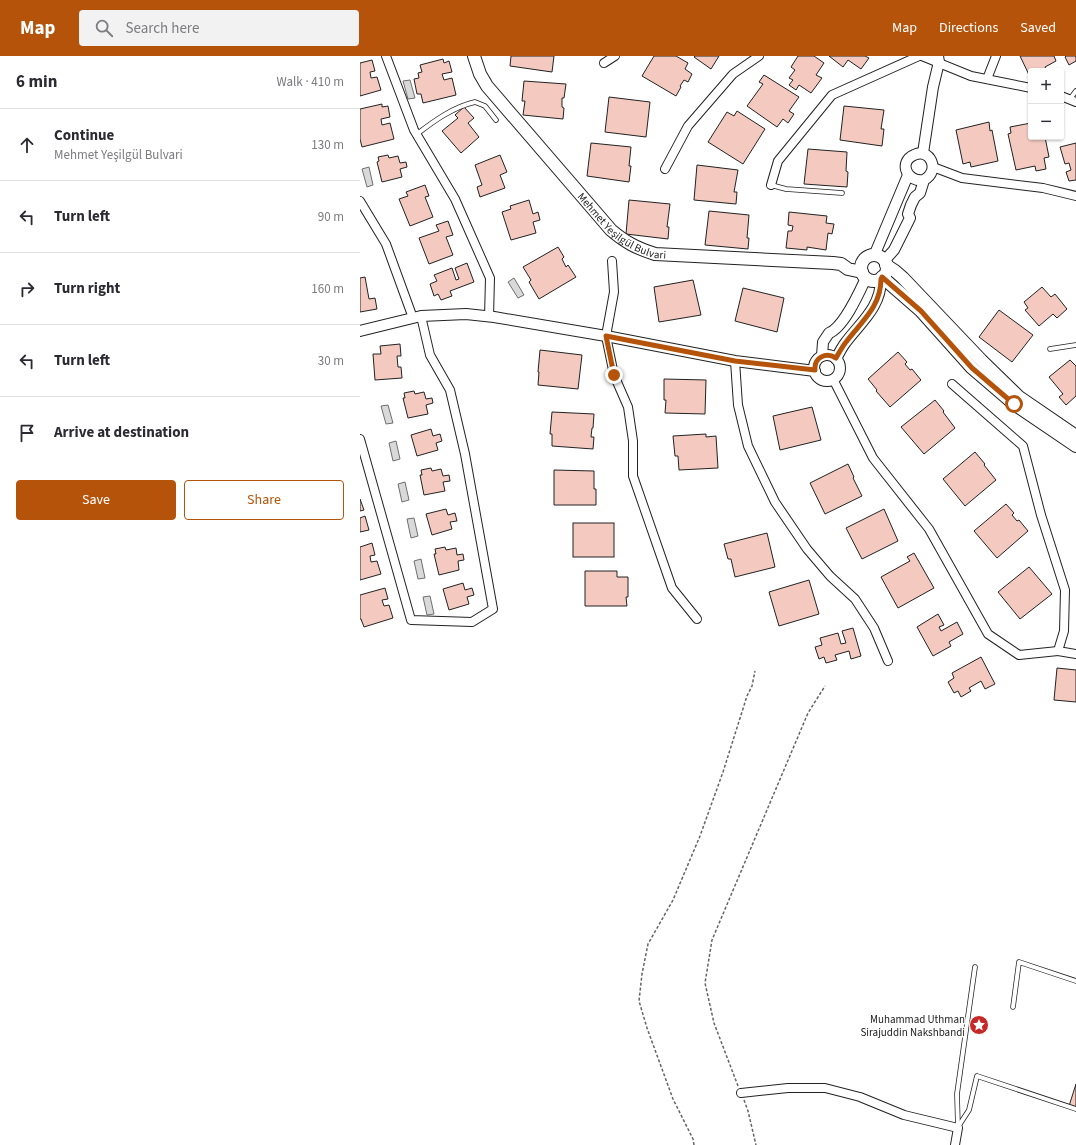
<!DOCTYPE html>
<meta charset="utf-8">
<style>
:root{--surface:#fff;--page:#f2f2f3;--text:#2b2b33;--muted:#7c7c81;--line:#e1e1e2;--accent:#b45309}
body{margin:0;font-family:"Source Sans 3",sans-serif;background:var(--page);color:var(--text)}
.controls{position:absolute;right:12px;top:12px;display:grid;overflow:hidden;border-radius:4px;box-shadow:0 1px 3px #0004}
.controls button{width:36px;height:36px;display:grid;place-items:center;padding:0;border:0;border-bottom:1px solid var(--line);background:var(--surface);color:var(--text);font:20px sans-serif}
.stop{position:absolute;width:12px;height:12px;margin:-9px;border:3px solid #b45309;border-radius:50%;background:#fff}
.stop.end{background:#b45309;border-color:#fff;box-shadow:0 1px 4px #0008}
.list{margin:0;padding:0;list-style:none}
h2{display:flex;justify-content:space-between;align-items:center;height:52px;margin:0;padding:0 16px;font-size:17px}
h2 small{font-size:13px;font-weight:400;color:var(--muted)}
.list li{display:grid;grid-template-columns:26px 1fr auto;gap:12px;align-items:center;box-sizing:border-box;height:72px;padding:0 16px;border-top:1px solid var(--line)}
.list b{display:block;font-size:15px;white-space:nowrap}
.list p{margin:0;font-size:13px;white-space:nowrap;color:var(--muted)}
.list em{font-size:13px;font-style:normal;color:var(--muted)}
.actions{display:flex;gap:8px;padding:12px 16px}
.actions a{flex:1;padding:9px 0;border:1px solid var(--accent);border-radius:4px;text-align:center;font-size:14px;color:var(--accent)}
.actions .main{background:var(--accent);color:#fff}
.icon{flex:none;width:22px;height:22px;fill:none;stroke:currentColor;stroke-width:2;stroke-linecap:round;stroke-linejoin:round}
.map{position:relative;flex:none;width:716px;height:1089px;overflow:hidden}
header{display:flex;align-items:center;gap:24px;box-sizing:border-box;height:56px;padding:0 20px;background:var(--accent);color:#fff}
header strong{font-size:19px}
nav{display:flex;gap:22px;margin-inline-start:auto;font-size:14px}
.search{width:280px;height:36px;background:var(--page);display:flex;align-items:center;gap:10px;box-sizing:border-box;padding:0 14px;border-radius:4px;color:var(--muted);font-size:15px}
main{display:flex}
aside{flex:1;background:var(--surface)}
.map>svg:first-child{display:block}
</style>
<header>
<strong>Map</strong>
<div class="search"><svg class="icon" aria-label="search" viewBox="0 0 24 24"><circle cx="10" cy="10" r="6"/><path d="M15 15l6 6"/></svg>Search here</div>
<nav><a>Map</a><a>Directions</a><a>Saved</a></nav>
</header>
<main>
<aside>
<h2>6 min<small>Walk · 410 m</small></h2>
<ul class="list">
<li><svg class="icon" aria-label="ahead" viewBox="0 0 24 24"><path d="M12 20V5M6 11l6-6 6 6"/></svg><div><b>Continue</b><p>Mehmet Yeşilgül Bulvari</p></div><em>130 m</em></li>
<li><svg class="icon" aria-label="left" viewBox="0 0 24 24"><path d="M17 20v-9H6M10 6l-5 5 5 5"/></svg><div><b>Turn left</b></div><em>90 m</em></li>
<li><svg class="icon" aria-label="right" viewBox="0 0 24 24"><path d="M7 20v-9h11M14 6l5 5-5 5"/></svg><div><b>Turn right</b></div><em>160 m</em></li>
<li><svg class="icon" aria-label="left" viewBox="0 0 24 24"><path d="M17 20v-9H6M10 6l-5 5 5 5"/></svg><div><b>Turn left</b></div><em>30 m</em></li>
<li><svg class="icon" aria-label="arrive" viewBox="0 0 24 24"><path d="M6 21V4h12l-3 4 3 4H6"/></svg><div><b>Arrive at destination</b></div></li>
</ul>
<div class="actions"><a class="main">Save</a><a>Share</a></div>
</aside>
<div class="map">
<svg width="716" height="1089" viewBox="0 0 716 1089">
<rect width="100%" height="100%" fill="#fff"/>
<g fill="#d9d9d9" stroke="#6f6f6f">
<path d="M50,24L55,42L48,43L43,25Z"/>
<path d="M9,111L13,129L7,131L2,113Z"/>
<path d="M154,222L164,239L158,242L148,226Z"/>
<path d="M28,349L33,367L26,368L21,350Z"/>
<path d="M36,385L40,403L33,405L29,387Z"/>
<path d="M45,426L49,444L42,446L38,428Z"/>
<path d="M54,462L58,480L51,482L47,463Z"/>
<path d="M61,503L65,522L58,523L54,505Z"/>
<path d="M70,540L74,558L67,559L63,541Z"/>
</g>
<g fill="#f3c9c0" stroke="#222">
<path d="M151,0H194L192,16L150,10Z"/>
<path d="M294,0H316L328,7L325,13L332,18L328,26L324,24L320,30L321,31L316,40L282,20Z"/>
<path d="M335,0H359L351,13L334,1Z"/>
<path d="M438,0H454L464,7L456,19L462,22L451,37L439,29L436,34L429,29L433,24L429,22L435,14L431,11Z"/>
<path d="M469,0H505L509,2L501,13L488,4L483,11Z"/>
<path d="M660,0H694L696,5L685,11L687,15H671V23Z"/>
<path d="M706,0H716V5L709,9L705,1Z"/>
<path d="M83,3L84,7L89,5L92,16L82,18L84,24L92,22L96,39L63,47L61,38H57L54,23L59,22L58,17L62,16L60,9Z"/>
<path d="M12,4L15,15L10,16L11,22L17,21L21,34L0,40V7Z"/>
<path d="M404,19L439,41L429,55L434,58L428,67L423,63L417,71L387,50L403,28L399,26Z"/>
<path d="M164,25L206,28L204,42H202V51L204,52L203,63L163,59L165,45H162Z"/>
<path d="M249,41L290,46L286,81L245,76Z"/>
<path d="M22,48V51L28,50L30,61L21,63L22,69L30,67L34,83L2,91L0,83V53Z"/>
<path d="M484,50L524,54L521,73H524L522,90L480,84Z"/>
<path d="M104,51L114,62L108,67L119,81L101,97L82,75L98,62L95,59Z"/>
<path d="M377,55L405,73L383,108L348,86L367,56L374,60Z"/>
<path d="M629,66L630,75L632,74L638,105L611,111L610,106L603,108L596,74Z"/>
<path d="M671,67V81H685L689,101L684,102L686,113L676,115L675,110L656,114L648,78L651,77L650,71Z"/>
<path d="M231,87L271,91L269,110H271L269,126L227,120Z"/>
<path d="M716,87V124L709,125L706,116L711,114L709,107L705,108L700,91Z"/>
<path d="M448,93L487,96L486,115L488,116L487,131L444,128Z"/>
<path d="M28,99L29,102L38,100L40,107L46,106L47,111L40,113L42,121L22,126L17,106L19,105L18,101Z"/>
<path d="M140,99L147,116L140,119L145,132L120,141L117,131L122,129L115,109Z"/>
<path d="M337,109L378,114L374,136H377L376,148L334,144Z"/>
<path d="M65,129L69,140L65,141L73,161L50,170L39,143L48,140L46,136Z"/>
<path d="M169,144L173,158L178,156L180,164L173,166L176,177L151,184L142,156L151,153L150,150Z"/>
<path d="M269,144L310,148L307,171H309L308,183L266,178Z"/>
<path d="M349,155L389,159L387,182H389L388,193L345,189Z"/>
<path d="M429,156L467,160L466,167L474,168L472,178L468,177L466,194L447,191V194L426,192L428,175H432L433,170L428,169Z"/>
<path d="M88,165L93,179L86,181L93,199L69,208L59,182L79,175L76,169Z"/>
<path d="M198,191L204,201L202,203L206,211L208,209L216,221L179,243L169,226L171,224L163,211Z"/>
<path d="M107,207L114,226L90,235L92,240L81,244L78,238L74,240L70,228L77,225L74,219L92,212L96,224L99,223L95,212Z"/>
<path d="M5,221L9,243L15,242L17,253L0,256V222Z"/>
<path d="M333,224L341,259L299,266L294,231Z"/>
<path d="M682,231L691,241L695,238L707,253L697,262L693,258L679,270L665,254L668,252L664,246Z"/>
<path d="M383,232L424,242L417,276L375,265Z"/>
<path d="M639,254L673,279L652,306L619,281Z"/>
<path d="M40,288L41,300H37L38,311H41L42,322L15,324L13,298H21L20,290Z"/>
<path d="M180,294L222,299L218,333L178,329L179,316H178Z"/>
<path d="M538,296L547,306L545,308L550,314L552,313L561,324L530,351L516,335L517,334L508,323Z"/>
<path d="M710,304L716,310V340L706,349L699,341L703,338L689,321Z"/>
<path d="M304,323L346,324L345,358L305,357L306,344H304Z"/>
<path d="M54,335L55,338L64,336L66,343L72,342L73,347L66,349L68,358L48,362L43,342H45L44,337Z"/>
<path d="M575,344L584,355L583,356L595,372L564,398L541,371Z"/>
<path d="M452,351L461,384L420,394L413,360Z"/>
<path d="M192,356L234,358L233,372H232L231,381H234L233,393L192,390V378H190Z"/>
<path d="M71,373L73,380L80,378L82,385L76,387L78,394L57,400L51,379Z"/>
<path d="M346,378V381L356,380L358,412L319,414L318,400H315L313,380Z"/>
<path d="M615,396L625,408L624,409L636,424L605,450L583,423Z"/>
<path d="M488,408L494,421L493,422L502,440L465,458L450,427Z"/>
<path d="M71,412L72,415L81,413L83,420L89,419L90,425L83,426L85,435L64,439L60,419H62L61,414Z"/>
<path d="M194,414L234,415V433H236V449H194Z"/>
<path d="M0,443L4,454L0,455Z"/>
<path d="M646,448L654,457L652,459L657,465L659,464L668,475L637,502L614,475Z"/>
<path d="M86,453L88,459L95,457L97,465L90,466L92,473L72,479L66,458Z"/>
<path d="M524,453L538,485L502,503L486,472Z"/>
<path d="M5,460L9,474L0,476V462Z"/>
<rect x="213" y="467" width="41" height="34"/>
<path d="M407,477L415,511L375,521L371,503H368L364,488Z"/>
<path d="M12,487L15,499L10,500L11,506L17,505L21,518L0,524V491Z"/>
<path d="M85,491L86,494L96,492L97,499L103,498L104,504L98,505L99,514L79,519L74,498H76L75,493Z"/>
<path d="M554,497L574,532L538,552L521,521L550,505L547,501Z"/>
<path d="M669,511L692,538L660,563L638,536Z"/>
<path d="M225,515H257V521H268V541H266L267,550H225Z"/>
<path d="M449,524L459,558L419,570L409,536Z"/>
<path d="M103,527L105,534L112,532L114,539L107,541L109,548L89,554L83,533Z"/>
<path d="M25,532L28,543L22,544L24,550L29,549L33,562L4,571L1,563H0V539Z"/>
<path d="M578,558L584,569L579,571L581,575L597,566L603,578L589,586L591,590L573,600L557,571Z"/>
<path d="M493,572L501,600L491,603L489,595L475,599L477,604L466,607L464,601L459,603L455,591L462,589L460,582L478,577L481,588L486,587L482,575Z"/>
<path d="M621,601L635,628L625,633L621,625L609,632L611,635L601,641L598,635L594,637L588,626L594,622L592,617Z"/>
<path d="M697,612L716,614V646L694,644Z"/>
<path d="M716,1028V1052L709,1050Z"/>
</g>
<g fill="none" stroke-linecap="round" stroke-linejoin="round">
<defs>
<g id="service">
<path d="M710,43L716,35"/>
<path d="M57,78C74,65 93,51 115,46L125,50L136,64"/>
<path d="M411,129L426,133L482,137"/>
<path d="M690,293L716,289"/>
<path d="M653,951L659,906L716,925"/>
<path d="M598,1071L609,1054L617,1020L716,1053"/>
<path d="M598,1072L597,1038L615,911"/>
</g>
<g id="minor">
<path d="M26,0L54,74L95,143L130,222L129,261"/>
<path d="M562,0L611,20L671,32"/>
<path d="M244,7L255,0"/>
<path d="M627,23L636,0"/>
<path d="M701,40L716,46"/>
<path d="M573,111L602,122L683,132L716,140"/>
<path d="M305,113L328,70L373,18L399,0"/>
<path d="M411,129L418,105L472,39L559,0"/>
<path d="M0,145L26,188L53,262"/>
<path d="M252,205L254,236L246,280L254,319L268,351L273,385V420L312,532L337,563"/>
<path d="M375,305L378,349L388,390L415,446L447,493L470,520L495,543L514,572L528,605"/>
<path d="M473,323L513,402L569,473L628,578L659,599L698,595"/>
<path d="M592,328L663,390L681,459L705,534L704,575L698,595L716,598"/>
<path d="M0,383L51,564L112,566L133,553L105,398L90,334L70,299L61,260"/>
<path d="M381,1037L428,1032H465L500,1041L544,1059L598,1072L595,1089"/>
</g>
<g id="tertiary">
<path d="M563,97L573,31L579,6L578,0"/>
<path d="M514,200L548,119"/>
<path d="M524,205L534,194L550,162L548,158L551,149L555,141L560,137L564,124C581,115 570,91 554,99C538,106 547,127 564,124"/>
<path d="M0,275L61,260L106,258L134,261L246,280L375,305L455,315"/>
<circle cx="467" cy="312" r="13"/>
<path d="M462,300L463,286L469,277C484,271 499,237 506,222"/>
<path d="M476,303C479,297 482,291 486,286C501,266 521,251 521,223"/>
</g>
<g id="secondary">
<path id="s1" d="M114,0L120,18L127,30L251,174C265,186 276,192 295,198L473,207L481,208L488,213L502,216"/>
<circle cx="514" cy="212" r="13"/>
<path d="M526,209L535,215L543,222L621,304L659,341L716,380"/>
<path d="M522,221L561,255L612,312L654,348L716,390"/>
</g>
</defs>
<use href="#service" stroke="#222" stroke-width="5.5"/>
<use href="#minor" stroke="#222" stroke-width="10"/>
<use href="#tertiary" stroke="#222" stroke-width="12"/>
<use href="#secondary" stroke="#222" stroke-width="14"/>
<g stroke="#646464" stroke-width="1.5" stroke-dasharray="3 2" stroke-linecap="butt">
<path d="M378,1030L354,967L345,927L352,884L448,657L465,630"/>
<path d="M384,1044L388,1055L396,1089"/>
<path d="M334,1089L333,1083L313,1043L287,972L279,945L282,918L288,888L313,844L340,780L363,716L387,640L392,630L395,615"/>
</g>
<use href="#service" stroke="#fff" stroke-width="4"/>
<use href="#minor" stroke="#fff" stroke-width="8"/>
<use href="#tertiary" stroke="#fff" stroke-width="10"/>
<use href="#secondary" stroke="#fff" stroke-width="12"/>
</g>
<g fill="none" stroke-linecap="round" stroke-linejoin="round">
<path stroke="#b45309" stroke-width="5" d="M254,319L246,280L375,305L455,314C454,301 466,296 476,302C479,297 482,291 486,286C501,266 521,251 521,223L522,221L561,255L612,312L654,348"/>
</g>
<defs>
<symbol id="sight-disc" viewBox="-11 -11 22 22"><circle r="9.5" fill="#c62828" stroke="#fff"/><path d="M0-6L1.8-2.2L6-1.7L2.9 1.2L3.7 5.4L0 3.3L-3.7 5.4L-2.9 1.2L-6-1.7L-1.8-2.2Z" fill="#fff"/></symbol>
</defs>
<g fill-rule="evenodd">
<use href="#sight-disc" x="608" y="958" width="22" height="22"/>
</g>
<g text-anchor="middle" stroke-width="3" stroke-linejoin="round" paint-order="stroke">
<g font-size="11" fill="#222" stroke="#fff">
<text dy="4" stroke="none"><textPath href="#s1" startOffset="230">Mehmet Yeşilgül Bulvari</textPath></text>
</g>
<g font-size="11" fill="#222" stroke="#fff" text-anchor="end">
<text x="605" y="967">Muhammad Uthman<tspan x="605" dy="13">Sirajuddin Nakshbandi</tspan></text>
</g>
</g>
</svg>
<div class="controls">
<button>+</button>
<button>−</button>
</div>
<div class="stop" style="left:654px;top:348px"></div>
<div class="stop end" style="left:254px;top:319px"></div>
</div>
</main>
